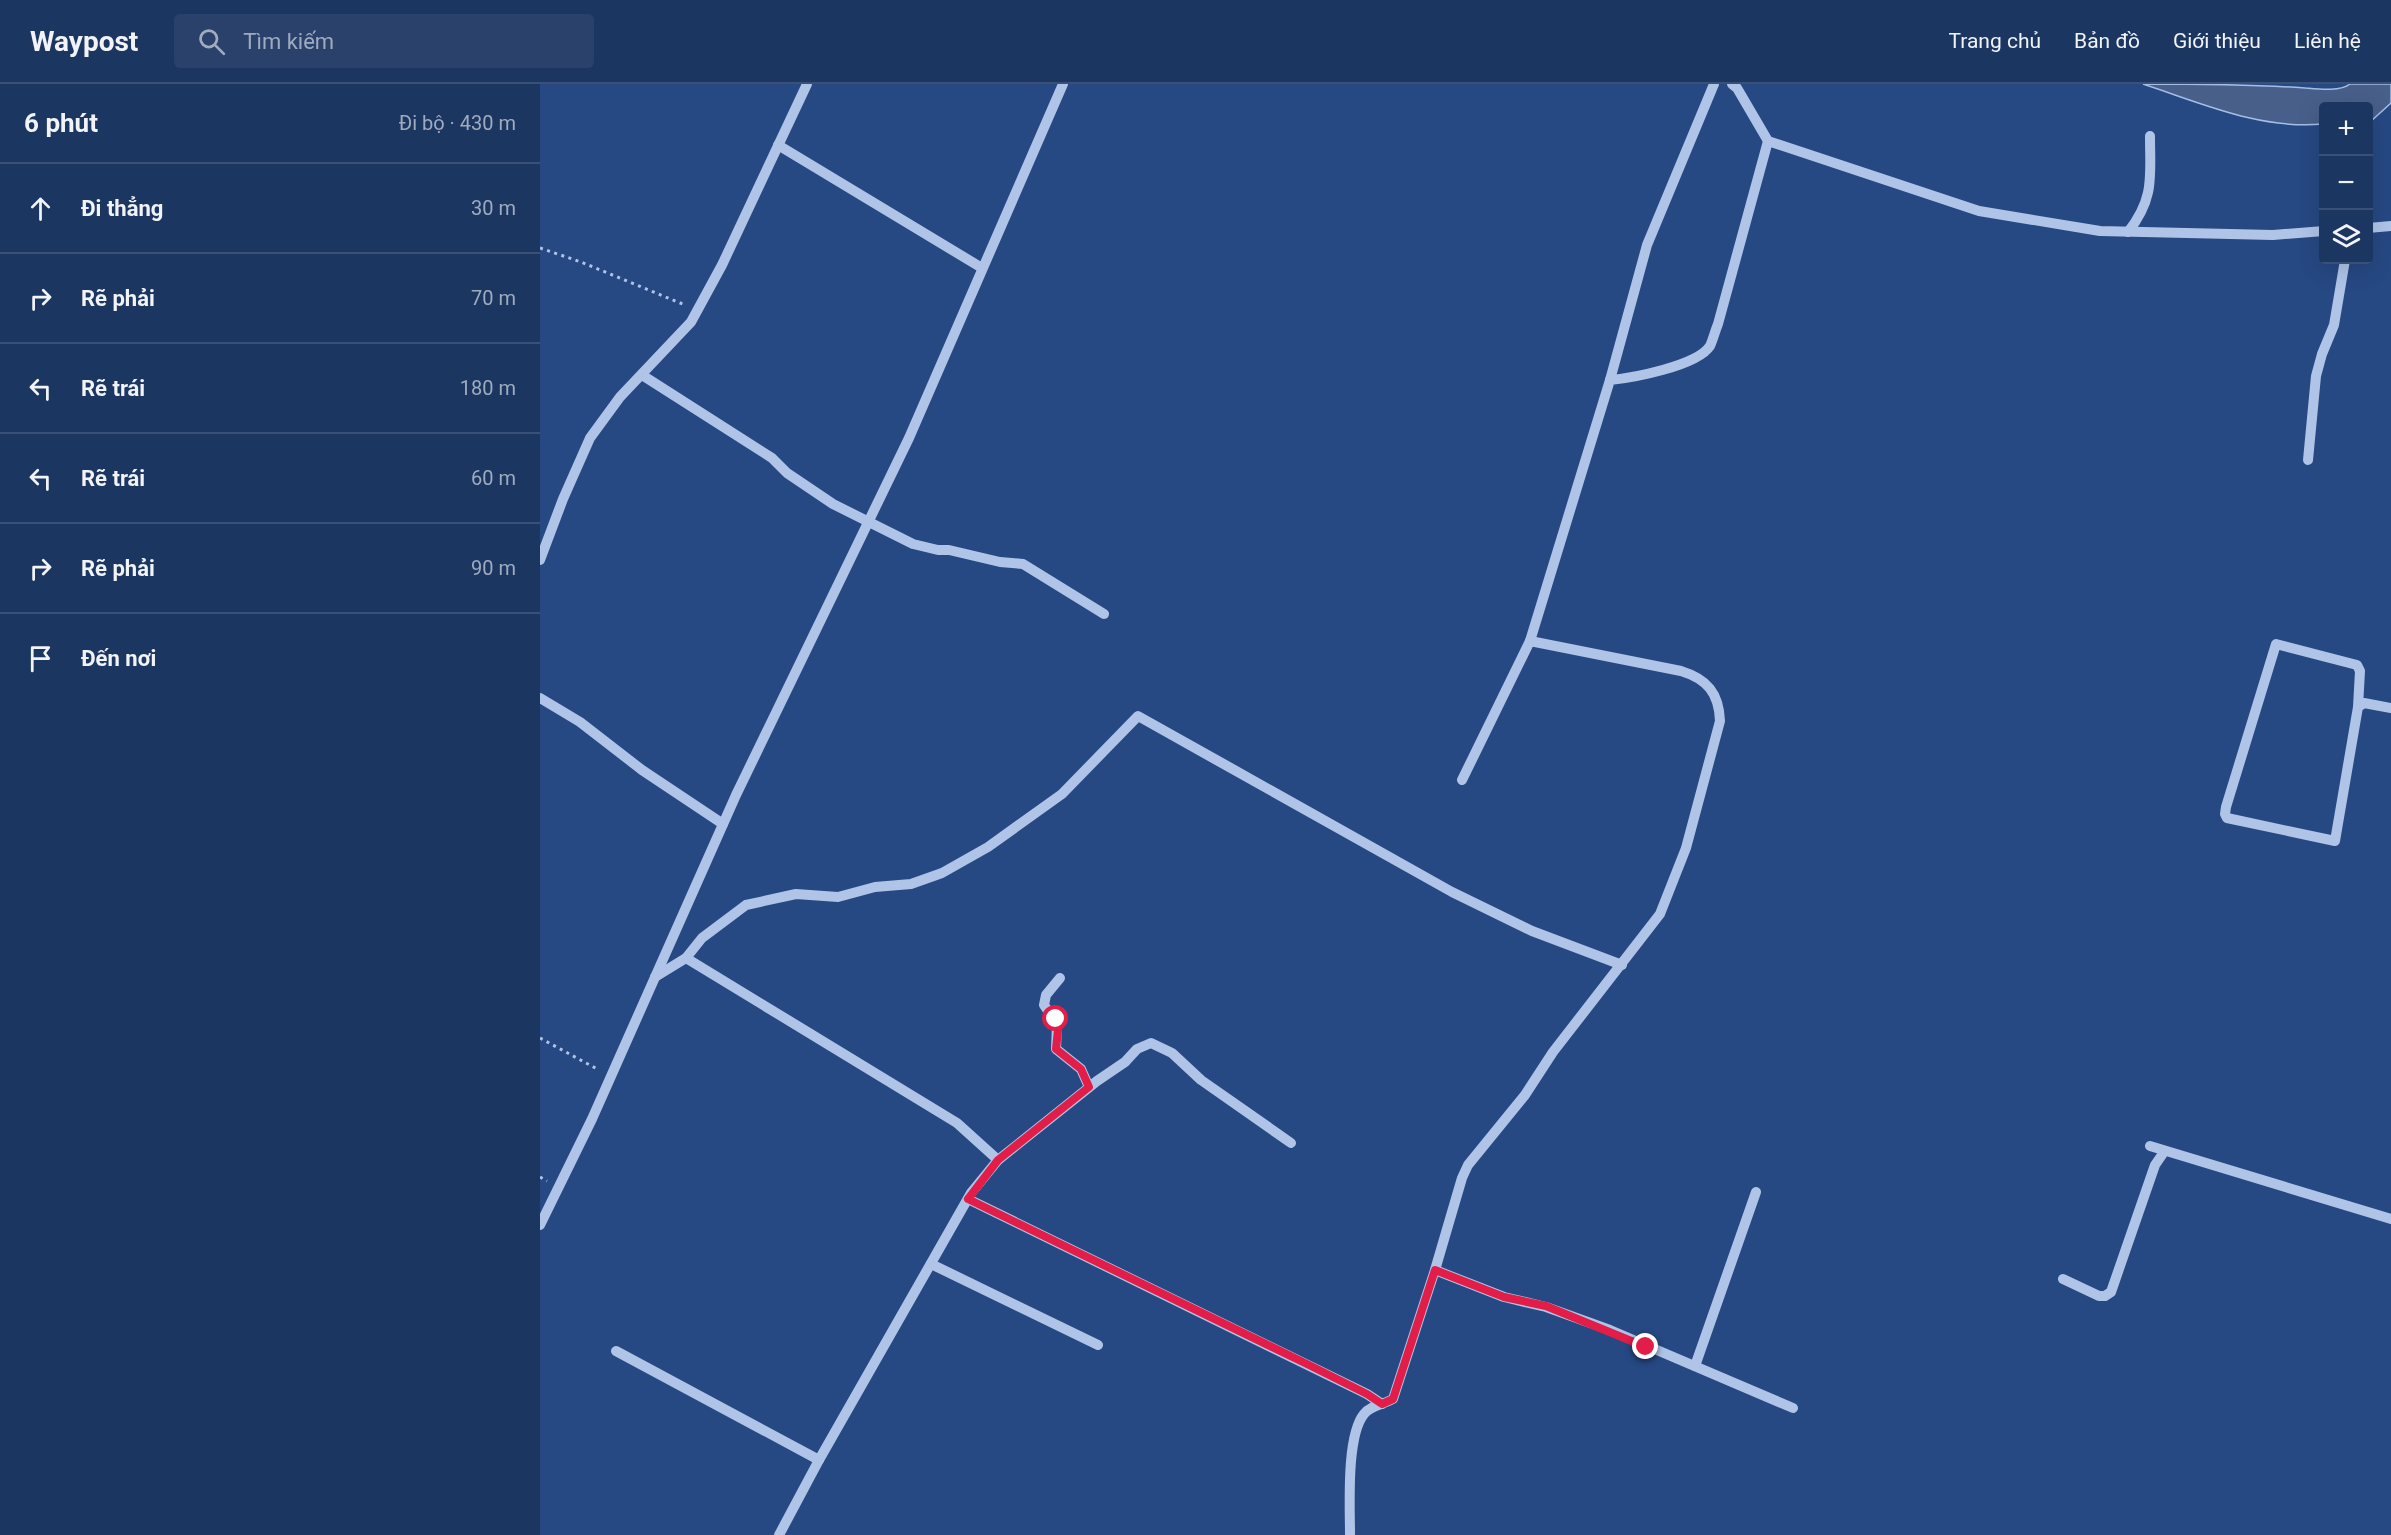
<!DOCTYPE html>
<html lang="vi">
<meta charset="utf-8">
<style>
:root{--surface:#1c3662;--page:#29416b;--text:#f1f3f6;--muted:#a0abbe;--line:#3a5077}
body{margin:0;font-family:Roboto,sans-serif;background:var(--page);color:var(--text)}
.controls{position:absolute;right:18px;top:18px;display:grid;overflow:hidden;border-radius:6px;box-shadow:0 6px 24px #0002}
.controls button{width:54px;height:54px;display:grid;place-items:center;padding:0;border:0;border-bottom:2px solid var(--line);background:var(--surface);color:var(--text);font:30px sans-serif}
.stop{position:absolute;width:18px;height:18px;margin:-14px;border:4px solid #e11d48;border-radius:50%;background:#fff}
.stop.end{background:#e11d48;border-color:#fff;box-shadow:0 2px 6px #0008}
.list{margin:0;padding:0;list-style:none}
h2{display:flex;justify-content:space-between;align-items:center;height:78px;margin:0;padding:0 24px;font-size:26px}
h2 small{font-size:20px;font-weight:400;color:var(--muted)}
.list li{display:grid;grid-template-columns:39px 1fr auto;gap:18px;align-items:center;box-sizing:border-box;height:90px;padding:0 24px;border-top:2px solid var(--line)}
.list b{display:block;font-size:22px;white-space:nowrap}
.list em{font-size:20px;font-style:normal;color:var(--muted)}
.icon{flex:none;width:33px;height:33px;fill:none;stroke:currentColor;stroke-width:2;stroke-linecap:round;stroke-linejoin:round}
.map{position:relative;flex:none;width:1851px;height:1451px;overflow:hidden}
header{display:flex;align-items:center;gap:36px;box-sizing:border-box;height:84px;padding:0 30px;background:var(--surface);border-bottom:2px solid var(--line)}
header strong{font-size:28px}
nav{display:flex;gap:33px;margin-inline-start:auto;font-size:21px}
.search{width:420px;height:54px;background:var(--page);display:flex;align-items:center;gap:15px;box-sizing:border-box;padding:0 21px;border-radius:6px;color:var(--muted);font-size:22px}
main{display:flex}
aside{flex:1;background:var(--surface)}
.map>svg:first-child{display:block}
</style>
<header>
<strong>Waypost</strong>
<div class="search"><svg class="icon" aria-label="search" viewBox="0 0 24 24"><circle cx="10" cy="10" r="6"/><path d="M15 15l6 6"/></svg>Tìm kiếm</div>
<nav><a>Trang chủ</a><a>Bản đồ</a><a>Giới thiệu</a><a>Liên hệ</a></nav>
</header>
<main>
<aside>
<h2>6 phút<small>Đi bộ · 430 m</small></h2>
<ul class="list">
<li><svg class="icon" aria-label="ahead" viewBox="0 0 24 24"><path d="M12 20V5M6 11l6-6 6 6"/></svg><div><b>Đi thẳng</b></div><em>30 m</em></li>
<li><svg class="icon" aria-label="right" viewBox="0 0 24 24"><path d="M7 20v-9h11M14 6l5 5-5 5"/></svg><div><b>Rẽ phải</b></div><em>70 m</em></li>
<li><svg class="icon" aria-label="left" viewBox="0 0 24 24"><path d="M17 20v-9H6M10 6l-5 5 5 5"/></svg><div><b>Rẽ trái</b></div><em>180 m</em></li>
<li><svg class="icon" aria-label="left" viewBox="0 0 24 24"><path d="M17 20v-9H6M10 6l-5 5 5 5"/></svg><div><b>Rẽ trái</b></div><em>60 m</em></li>
<li><svg class="icon" aria-label="right" viewBox="0 0 24 24"><path d="M7 20v-9h11M14 6l5 5-5 5"/></svg><div><b>Rẽ phải</b></div><em>90 m</em></li>
<li><svg class="icon" aria-label="arrive" viewBox="0 0 24 24"><path d="M6 21V4h12l-3 4 3 4H6"/></svg><div><b>Đến nơi</b></div></li>
</ul>
</aside>
<div class="map">
<svg width="1851" height="1451" viewBox="0 0 1851 1451">
<rect width="100%" height="100%" fill="#264883"/>
<path fill="#485f8a" stroke="#a4bee8" stroke-width="1.5" d="M1603,0C1657,0 1711,0 1765,4C1777,5 1800,8 1810,0H1851V19L1830,38H1829L1828,22H1784L1783,40C1721,46 1661,19 1603,0Z"/>
<g fill="none" stroke-linecap="round" stroke-linejoin="round">
<g stroke="#afc4e7" stroke-width="3" stroke-dasharray="3 4.5" stroke-linecap="butt">
<path d="M0,164L41,178L145,221"/>
<path d="M0,954L59,986"/>
<path d="M0,1093L7,1097"/>
</g>
<g stroke="#afc4e7" stroke-width="10">
<path d="M1192,0L1197,4L1228,57L1439,127L1560,147L1733,151L1784,147"/>
<path d="M238,61L442,184"/>
<path d="M1828,144L1851,142"/>
<path d="M1588,148C1615,114 1610,92 1610,52"/>
<path d="M102,291L232,374L247,389L293,420L373,460L398,466H409L460,478L483,480L564,530"/>
<path d="M1070,296L1107,161L1174,0"/>
<path d="M1768,376L1776,292L1782,270L1794,241L1805,176"/>
<path d="M0,476L23,415L50,354L80,313L151,238L182,181L267,0"/>
<path d="M0,614L40,638L102,686L183,740"/>
<path d="M1818,623L1820,587L1817,581L1736,560L1686,723L1685,730L1687,734L1795,757L1818,623L1824,619L1851,624"/>
<path d="M922,696L990,557L1070,296C1092,294 1157,282 1170,262C1173,256 1175,247 1178,240L1228,57"/>
<path d="M146,874L417,1039L458,1076"/>
<path d="M115,893L146,874L162,854L206,821L256,810L298,813L335,803L371,800L402,789L448,763L522,710L598,632L912,808L992,847L1082,881"/>
<path d="M520,894L506,911L504,921L517,940L516,965L541,985L549,1003"/>
<path d="M1610,1062L1851,1135"/>
<path d="M428,1115L827,1310L842,1320"/>
<path d="M0,1141L52,1035L196,711L369,354L523,0"/>
<path d="M391,1180L558,1261"/>
<path d="M895,1186L964,1213L1006,1223L1070,1246L1253,1324"/>
<path d="M1523,1195L1559,1212H1565L1571,1208L1615,1081L1624,1068"/>
<path d="M76,1267L279,1376"/>
<path d="M1155,1282L1216,1108"/>
<path d="M239,1451L279,1376L431,1109L458,1076L557,997L585,978L597,965L611,959L632,969L661,996L751,1059"/>
<path d="M810,1451C810,1423 806,1352 824,1330C830,1322 844,1320 853,1315L895,1186L922,1094L928,1081L985,1011L1013,968L1120,830L1146,764L1180,637C1179,609 1167,595 1141,587L990,557"/>
</g>
</g>
<g fill="none" stroke-linecap="round" stroke-linejoin="round">
<path stroke="#e11d48" stroke-width="8" d="M516,935L518,946L516,965L541,985L549,1003L458,1076L428,1115L767,1280L827,1310L842,1320L853,1315L895,1186L964,1213L1006,1222L1106,1263"/>
</g>
</svg>
<div class="controls">
<button>+</button>
<button>−</button>
<button><svg class="icon" aria-label="layers" viewBox="0 0 24 24"><path d="M12 4l9 5-9 5-9-5zM3 14l9 5 9-5"/></svg></button>
</div>
<div class="stop" style="left:516px;top:935px"></div>
<div class="stop end" style="left:1106px;top:1263px"></div>
</div>
</main>
